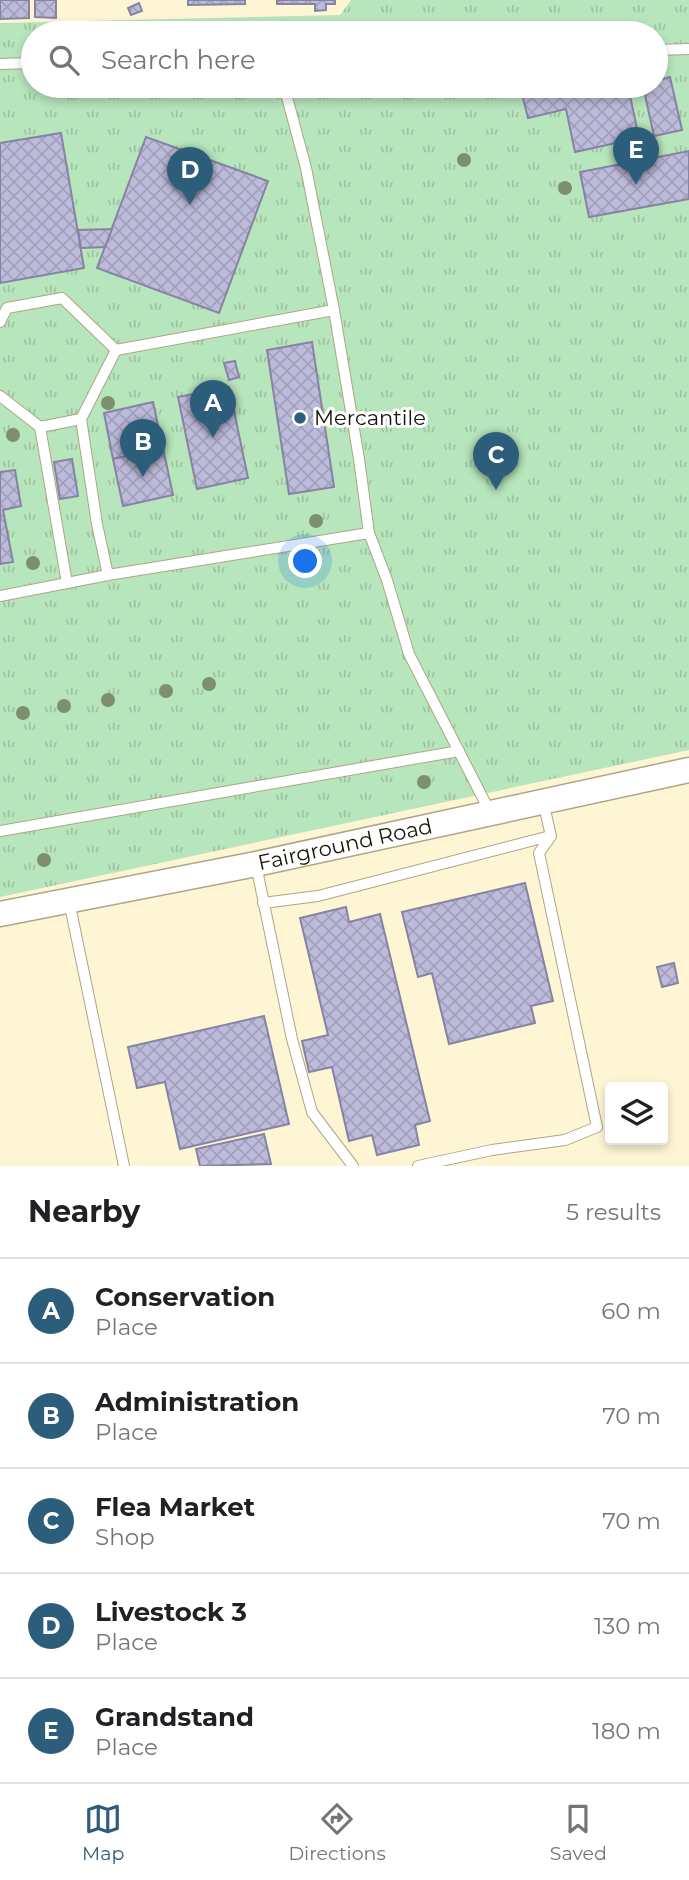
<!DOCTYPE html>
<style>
:root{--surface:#fff;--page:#f2f2f2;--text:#202124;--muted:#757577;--line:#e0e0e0;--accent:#2c5d7b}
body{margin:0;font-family:Montserrat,sans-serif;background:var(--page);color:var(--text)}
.controls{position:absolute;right:21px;bottom:21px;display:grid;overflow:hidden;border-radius:7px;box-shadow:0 4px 10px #0003}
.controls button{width:63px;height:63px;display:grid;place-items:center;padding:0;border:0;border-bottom:2px solid var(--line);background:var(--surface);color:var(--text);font:35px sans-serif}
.you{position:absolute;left:306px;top:562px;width:24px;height:24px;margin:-18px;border:5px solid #fff;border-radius:50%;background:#1a73e8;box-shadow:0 0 0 10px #1a73e833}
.badge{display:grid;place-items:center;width:46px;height:46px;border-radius:50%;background:var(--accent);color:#fff;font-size:23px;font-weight:700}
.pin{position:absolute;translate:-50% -58px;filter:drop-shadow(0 2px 4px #0008)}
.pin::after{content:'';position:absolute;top:37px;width:24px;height:21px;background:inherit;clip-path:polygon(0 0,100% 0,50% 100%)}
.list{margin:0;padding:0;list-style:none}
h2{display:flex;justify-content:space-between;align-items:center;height:91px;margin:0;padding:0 28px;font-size:30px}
h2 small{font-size:23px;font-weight:400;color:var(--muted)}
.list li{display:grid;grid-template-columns:46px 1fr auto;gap:21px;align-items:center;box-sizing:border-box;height:105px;padding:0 28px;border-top:2px solid var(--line)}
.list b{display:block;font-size:26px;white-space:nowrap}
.list p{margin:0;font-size:23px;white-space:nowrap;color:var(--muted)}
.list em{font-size:23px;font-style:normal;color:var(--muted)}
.icon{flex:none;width:38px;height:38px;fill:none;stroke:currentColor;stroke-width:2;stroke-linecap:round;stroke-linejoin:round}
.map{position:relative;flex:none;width:689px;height:1166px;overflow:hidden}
.search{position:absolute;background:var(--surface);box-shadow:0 4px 10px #0003;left:21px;right:21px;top:21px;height:77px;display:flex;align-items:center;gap:18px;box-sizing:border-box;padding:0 24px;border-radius:38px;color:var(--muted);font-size:26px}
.sheet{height:616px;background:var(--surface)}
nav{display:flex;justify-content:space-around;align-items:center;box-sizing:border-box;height:98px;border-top:2px solid var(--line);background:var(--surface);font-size:19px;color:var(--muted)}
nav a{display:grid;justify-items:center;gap:4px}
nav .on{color:var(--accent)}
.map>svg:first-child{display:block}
</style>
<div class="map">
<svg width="689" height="1166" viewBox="0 0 689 1166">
<defs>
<pattern id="park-tufts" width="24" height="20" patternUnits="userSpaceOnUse" patternTransform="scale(1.75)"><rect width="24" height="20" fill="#b7e5bc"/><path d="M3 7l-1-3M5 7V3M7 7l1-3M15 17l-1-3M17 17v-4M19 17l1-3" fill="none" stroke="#9dc4a0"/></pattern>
<pattern id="building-cross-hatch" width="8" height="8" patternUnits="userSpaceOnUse" patternTransform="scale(1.75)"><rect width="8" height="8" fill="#bdbbdb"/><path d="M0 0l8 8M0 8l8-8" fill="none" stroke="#a2a0ba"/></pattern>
</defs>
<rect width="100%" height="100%" fill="#fdf5d3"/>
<path fill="url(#park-tufts)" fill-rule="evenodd" d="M351,0H689V750L0,897V23L340,15ZM33,33H656V86H33Z"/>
<g fill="url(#building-cross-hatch)" stroke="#8684a2" stroke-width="2">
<path d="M0,0H29V18L0,19Z"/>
<path d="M35,0H56V18L35,17Z"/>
<path d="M188,0H245V4L188,5Z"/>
<path d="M277,0H335V4H326V10L315,11V4H277Z"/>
<path d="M139,3L142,11L131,15L128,8Z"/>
<path d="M670,77L682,130L654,136L643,86H656V81Z"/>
<path d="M520,86H628L639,138L575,152L566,109L528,118Z"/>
<path d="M61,133L84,268L0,283V143Z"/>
<path d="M146,137L268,181L219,313L97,268Z"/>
<path d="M689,151V199L589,217L580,172Z"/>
<path d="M112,229L105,247L81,248L78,230Z"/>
<path d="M312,342L334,487L289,494L267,350Z"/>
<path d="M235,361L239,377L229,380L224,363Z"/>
<path d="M229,387L248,478L197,489L178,397Z"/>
<path d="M153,402L163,448L113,459L104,413Z"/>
<path d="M163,448L173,495L123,506L113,459Z"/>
<path d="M72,459L78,496L60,499L54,462Z"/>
<path d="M15,470L21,506L3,510L13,562L0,564V472Z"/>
<path d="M525,883L553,1001L531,1006L535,1023L449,1044L432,973L418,977L402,912Z"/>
<path d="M346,907L349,922L380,914L430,1121L415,1125L419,1145L377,1155L372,1135L349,1141L332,1067L309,1072L302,1041L328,1035L300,918Z"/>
<path d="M674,963L678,983L662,987L657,967Z"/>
<path d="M264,1016L289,1124L180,1149L165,1082L137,1088L128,1047Z"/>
<path d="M264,1134L271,1164L200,1166L196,1149Z"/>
</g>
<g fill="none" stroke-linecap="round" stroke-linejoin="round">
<defs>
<g id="service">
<path d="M656,50L689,49"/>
<path d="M0,64L33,63"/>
<path d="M284,86L306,168L334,310L359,459L369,533L387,580L409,654L490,812"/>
<path d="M0,322L7,308L62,298L116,350"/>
<path d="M116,350L334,310"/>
<path d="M0,396L40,427L81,419L116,350"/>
<path d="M81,419L97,524L108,575"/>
<path d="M40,427L67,583"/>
<path d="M0,596L108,575L369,533"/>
<path d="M0,831L459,751"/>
<path d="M256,865L292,1039L312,1112L353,1166"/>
<path d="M69,901L124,1166"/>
<path d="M263,903L318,896L550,836"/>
<path d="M418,1166L492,1150L565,1140L597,1127L539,853L551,836L543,801"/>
</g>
<g id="tertiary">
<path id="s1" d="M0,914L256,864L689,770"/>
</g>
</defs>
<use href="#service" stroke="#ada686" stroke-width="12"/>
<use href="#tertiary" stroke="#ada686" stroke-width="27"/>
<use href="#service" stroke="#fff" stroke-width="10"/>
<use href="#tertiary" stroke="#fff" stroke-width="24"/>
</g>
<g fill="#7c906e">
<circle cx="464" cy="160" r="7"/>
<circle cx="565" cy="188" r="7"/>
<circle cx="108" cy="403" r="7"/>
<circle cx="13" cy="435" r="7"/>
<circle cx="316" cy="521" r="7"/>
<circle cx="33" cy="563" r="7"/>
<circle cx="209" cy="684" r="7"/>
<circle cx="166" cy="691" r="7"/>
<circle cx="108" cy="700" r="7"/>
<circle cx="64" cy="706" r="7"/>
<circle cx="23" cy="713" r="7"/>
<circle cx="424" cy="782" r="7"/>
<circle cx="44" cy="860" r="7"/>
</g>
<circle fill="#2c5d7b" stroke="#fff" stroke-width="2.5" cx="300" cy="418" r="7"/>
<g text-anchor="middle" stroke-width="6" stroke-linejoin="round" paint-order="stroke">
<g font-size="21" fill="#171408" stroke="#fff" text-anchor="start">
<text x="314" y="425">Mercantile</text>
</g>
<g font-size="21" fill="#171408" stroke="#fff">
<text dy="7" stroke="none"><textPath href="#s1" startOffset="352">Fairground Road</textPath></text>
</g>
</g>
</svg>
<div class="controls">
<button><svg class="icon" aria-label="layers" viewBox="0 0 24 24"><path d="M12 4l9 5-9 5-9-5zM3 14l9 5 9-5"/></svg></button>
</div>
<div class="you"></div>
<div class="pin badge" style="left:213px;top:438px">A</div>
<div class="pin badge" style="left:143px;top:477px">B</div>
<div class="pin badge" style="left:496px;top:490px">C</div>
<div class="pin badge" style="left:190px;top:205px">D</div>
<div class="pin badge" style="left:636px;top:185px">E</div>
<div class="search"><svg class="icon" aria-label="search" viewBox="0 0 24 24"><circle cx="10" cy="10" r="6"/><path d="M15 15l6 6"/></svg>Search here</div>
</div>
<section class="sheet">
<h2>Nearby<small>5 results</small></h2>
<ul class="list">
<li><span class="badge">A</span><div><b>Conservation</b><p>Place</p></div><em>60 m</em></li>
<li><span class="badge">B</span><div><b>Administration</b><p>Place</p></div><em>70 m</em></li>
<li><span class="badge">C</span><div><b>Flea Market</b><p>Shop</p></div><em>70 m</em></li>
<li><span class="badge">D</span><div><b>Livestock 3</b><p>Place</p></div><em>130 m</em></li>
<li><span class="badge">E</span><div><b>Grandstand</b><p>Place</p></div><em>180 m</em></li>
</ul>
</section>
<nav>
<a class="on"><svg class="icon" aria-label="map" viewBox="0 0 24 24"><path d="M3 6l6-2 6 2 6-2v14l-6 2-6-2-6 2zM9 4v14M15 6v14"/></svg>Map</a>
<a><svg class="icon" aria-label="directions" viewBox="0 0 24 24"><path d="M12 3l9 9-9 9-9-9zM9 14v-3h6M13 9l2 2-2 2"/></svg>Directions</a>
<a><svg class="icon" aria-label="saved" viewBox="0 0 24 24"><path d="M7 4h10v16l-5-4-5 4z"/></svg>Saved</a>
</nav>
